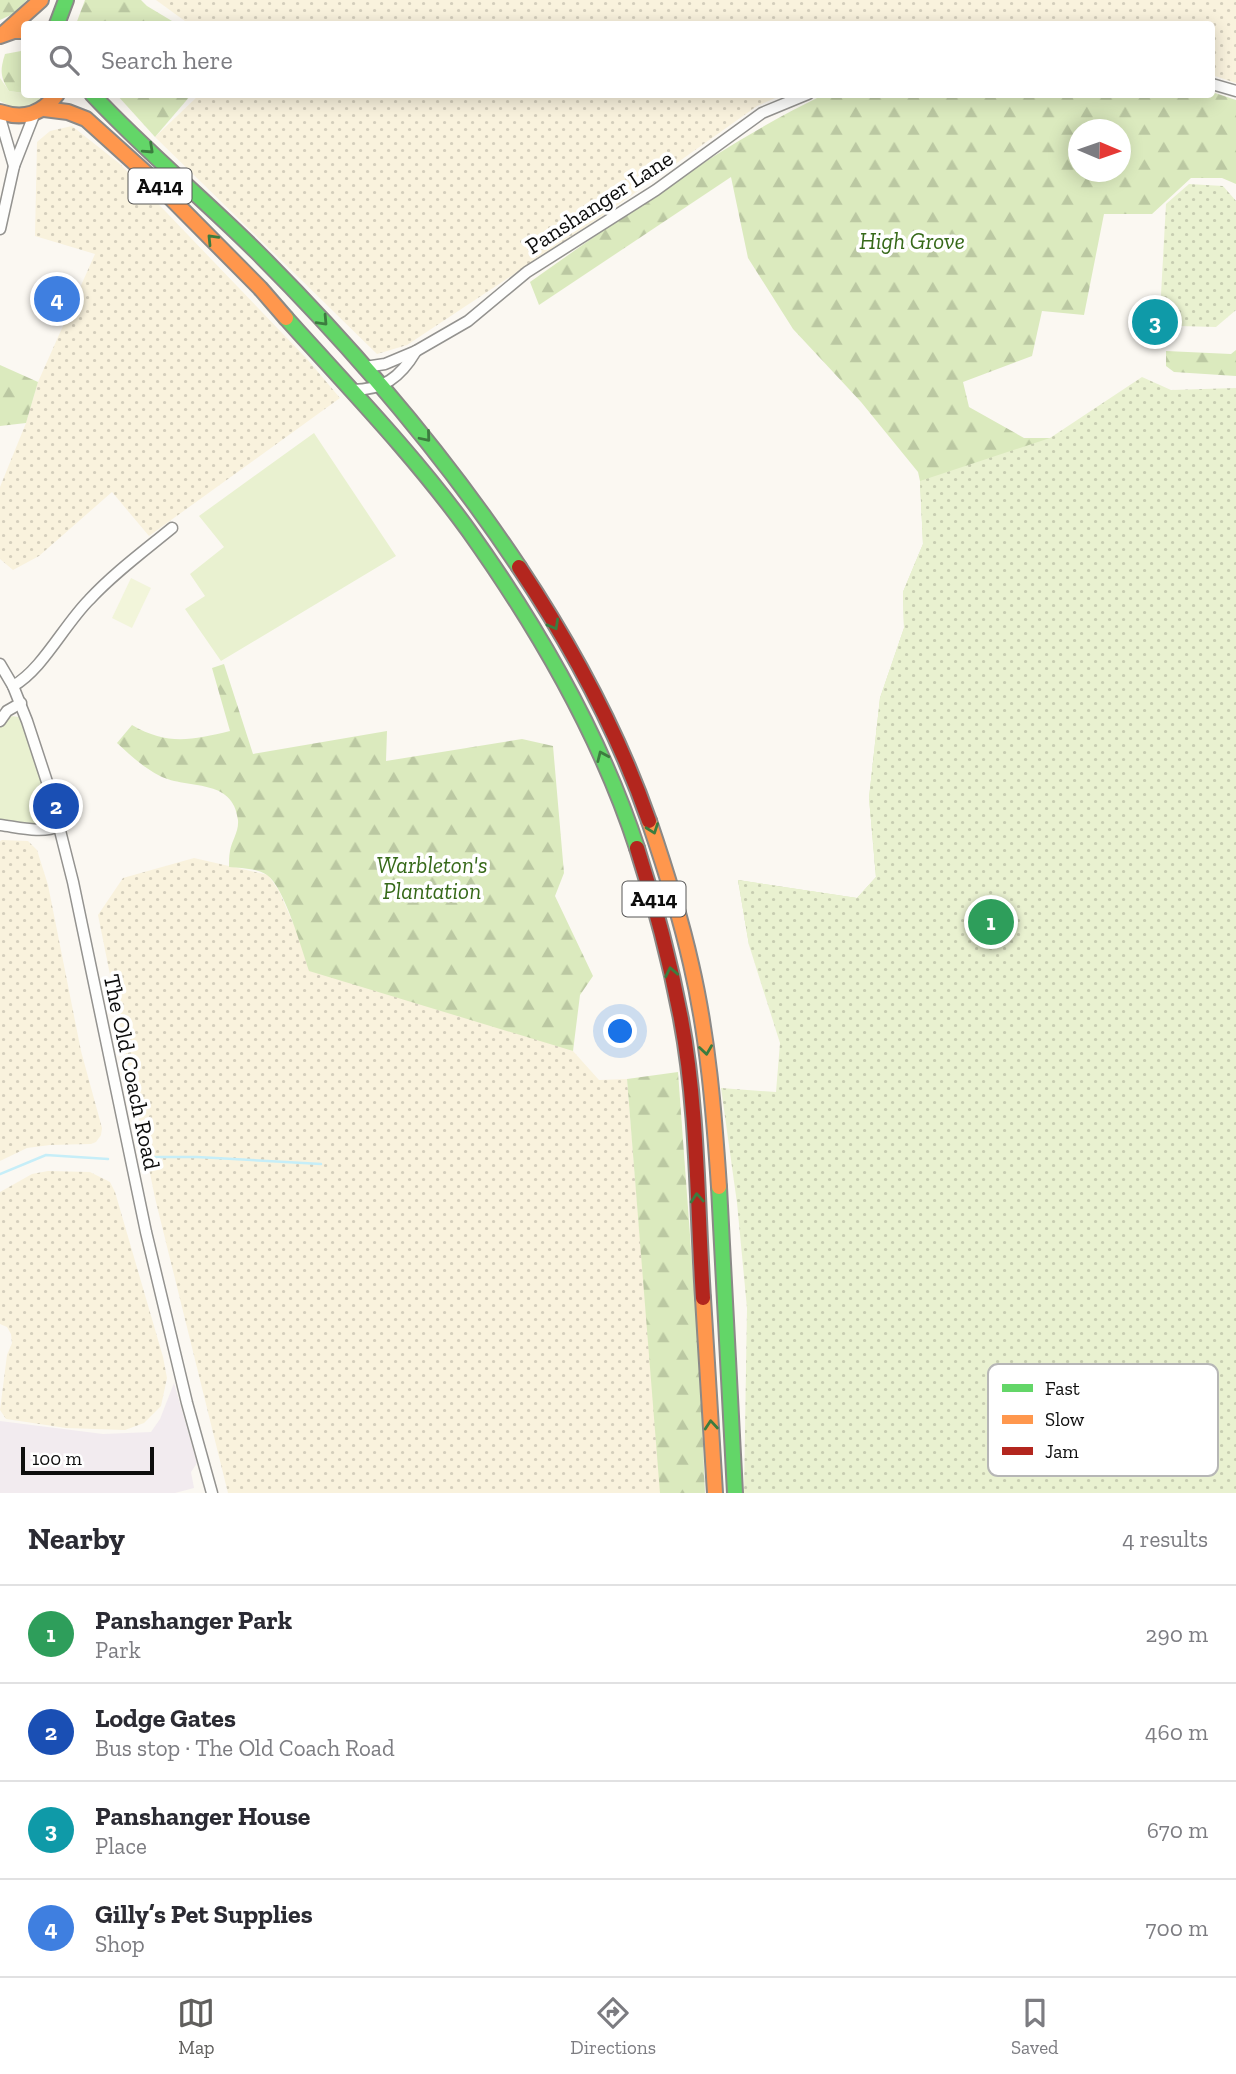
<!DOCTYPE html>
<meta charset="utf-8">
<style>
:root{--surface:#fff;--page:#f2f2f3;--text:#2b2b33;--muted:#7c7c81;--line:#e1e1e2;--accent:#605f5d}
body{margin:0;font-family:"Zilla Slab",serif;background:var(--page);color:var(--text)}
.compass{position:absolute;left:1068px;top:119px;width:63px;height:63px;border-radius:50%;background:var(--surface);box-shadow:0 4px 18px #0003;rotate:92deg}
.scale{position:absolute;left:21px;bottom:18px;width:133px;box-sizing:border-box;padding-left:7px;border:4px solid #0d0d0d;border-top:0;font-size:19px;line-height:24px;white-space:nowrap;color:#0d0d0d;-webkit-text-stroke:5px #fff;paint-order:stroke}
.you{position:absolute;left:621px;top:1032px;width:24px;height:24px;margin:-18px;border:5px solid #fff;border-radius:50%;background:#1a73e8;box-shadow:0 0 0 10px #1a73e833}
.badge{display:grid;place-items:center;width:46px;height:46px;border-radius:50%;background:var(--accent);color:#fff;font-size:23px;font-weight:700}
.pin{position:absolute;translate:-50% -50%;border:4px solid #fff;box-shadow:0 2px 7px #0006}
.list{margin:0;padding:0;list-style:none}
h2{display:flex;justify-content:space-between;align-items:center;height:91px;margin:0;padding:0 28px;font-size:30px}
h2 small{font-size:23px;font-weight:400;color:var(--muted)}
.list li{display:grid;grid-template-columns:46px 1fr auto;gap:21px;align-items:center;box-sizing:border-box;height:98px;padding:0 28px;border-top:2px solid var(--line)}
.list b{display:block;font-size:26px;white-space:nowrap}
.list p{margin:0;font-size:23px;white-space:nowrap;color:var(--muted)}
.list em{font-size:23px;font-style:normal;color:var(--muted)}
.icon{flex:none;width:38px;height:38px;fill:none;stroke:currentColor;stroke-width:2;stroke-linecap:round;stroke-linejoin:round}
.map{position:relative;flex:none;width:1236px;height:1493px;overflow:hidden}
.search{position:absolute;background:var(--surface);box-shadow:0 4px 18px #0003;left:21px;right:21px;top:21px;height:77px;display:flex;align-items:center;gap:18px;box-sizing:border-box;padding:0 24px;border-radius:7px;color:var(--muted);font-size:26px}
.sheet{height:483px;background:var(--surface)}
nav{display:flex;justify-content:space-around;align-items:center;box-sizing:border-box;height:98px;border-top:2px solid var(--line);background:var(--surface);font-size:19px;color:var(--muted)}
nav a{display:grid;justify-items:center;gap:4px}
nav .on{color:var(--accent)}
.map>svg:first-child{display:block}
</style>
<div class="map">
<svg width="1236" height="1493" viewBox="0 0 1236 1493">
<defs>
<pattern id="farmland-dots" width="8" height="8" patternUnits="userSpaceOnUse" patternTransform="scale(1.75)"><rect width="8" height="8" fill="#f9f2dd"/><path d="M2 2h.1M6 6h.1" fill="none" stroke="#d4cebc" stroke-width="1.8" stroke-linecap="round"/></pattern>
<pattern id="forest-firs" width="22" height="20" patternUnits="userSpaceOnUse" patternTransform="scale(1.75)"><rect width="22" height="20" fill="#dbeabe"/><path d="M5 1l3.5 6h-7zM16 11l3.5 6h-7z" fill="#bbc8a2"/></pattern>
<pattern id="park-dots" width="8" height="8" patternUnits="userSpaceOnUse" patternTransform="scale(1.75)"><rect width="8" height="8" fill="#e9f1d0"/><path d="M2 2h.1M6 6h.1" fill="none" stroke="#c7cdb1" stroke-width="1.8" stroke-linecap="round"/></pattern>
</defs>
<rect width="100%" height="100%" fill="#fbf8f2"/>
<path fill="#f2ebef" d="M174,1383L197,1463L191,1472L194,1488L175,1493H0V1421L103,1434L151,1432L160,1419Z"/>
<g fill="url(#farmland-dots)">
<path d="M156,0H1236V83L1212,75V24H189Z"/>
<path d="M199,95V94L782,95L757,106L608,212L407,345L377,354L155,137Z"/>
<path d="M72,126L120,164L307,359L340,398L149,536L112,492L39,556L13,570L0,559V487L26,423L38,382L95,254L35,236L37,142L50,131Z"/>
<path d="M2,840L28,841L37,850L48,885L81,1051L102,1128L101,1135L96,1142L91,1144L50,1145L27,1148L0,1161V841Z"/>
<path d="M194,858L268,875L279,891L293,923L573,1051L599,1080L627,1079L661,1493H228L155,1198L98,915L123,878Z"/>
<path d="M48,1171L90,1172L110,1182L115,1192L163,1357L167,1378L161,1406L144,1423L125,1430L66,1428L6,1419L0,1410L7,1355L12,1343L11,1334L7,1327L0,1324V1192L32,1174Z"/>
</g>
<g fill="#e9f1d0">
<path d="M0,78L9,91L24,93V94L47,95C32,107 18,112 0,101Z"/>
<path d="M314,433L396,556L221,661L185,609L205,596L190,574L224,547L199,516Z"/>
<path d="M11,716L19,717C29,735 52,805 51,824L43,826L0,821V727Z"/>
</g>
<g fill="url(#forest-firs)" fill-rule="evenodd">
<path d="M0,0H27L13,14L0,20Z"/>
<path d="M85,0H141L147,6L177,24H76Z"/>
<path d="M21,51L24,52V93L9,91C0,77 0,70 5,54Z"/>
<path d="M1212,92L1236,100V184L1222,178H1191L1152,214H1104L1084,315L1042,311L1032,356L963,382L969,407L1024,438H1050L1138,792L749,945L738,880L857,898L876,877L869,798L880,698L904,628L903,592L923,544L920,481L918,472L861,402L793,329L748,258L731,177L539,305L530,282C624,216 720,145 823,95L1212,94ZM1078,130H1120V172H1078Z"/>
<path d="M117,95H191L155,137Z"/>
<path d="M1236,350V376L1174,372L1166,366V351L1231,354Z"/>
<path d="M0,365L38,382L26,423L0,426Z"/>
<path d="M224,664L253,754L387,731L386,761L522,739L553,746L564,873L555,896L593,976L580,995L573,1051L309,971C302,950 284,886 267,875C256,868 240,868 229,867C229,862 229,856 230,851C232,840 239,832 238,820C233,777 188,790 160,776C144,768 130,755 117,743L132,725C168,746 192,740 230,731L212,668Z"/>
<path d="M678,1072L700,1371L705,1493H660L627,1079Z"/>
</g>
<g fill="url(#park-dots)">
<path d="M1189,184L1223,186L1236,201V310L1216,327L1178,326L1160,313L1166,204Z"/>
<path d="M1142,377L1171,390L1236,388V1493H744L747,1308L737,1203L721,1088L776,1092L780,1043L749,945L738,880L857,898L876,877L869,798L880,698L904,628L903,592L923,544L920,481L1050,438Z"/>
</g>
<path fill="#f2f5da" d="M131,578L151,588L132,628L112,618Z"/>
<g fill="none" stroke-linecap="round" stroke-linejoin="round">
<g stroke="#c6eef8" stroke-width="2.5">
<path d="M150,1157H197L321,1164"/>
<path d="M0,1174L46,1155L108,1159"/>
</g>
<defs>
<g id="street">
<path d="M1212,84L1236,91"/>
<path d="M0,118L14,166"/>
<path d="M0,229L14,166L34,115"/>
<path d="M365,367L385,364L416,351L468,321L527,272L656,190L762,113L808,94"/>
<path d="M352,390C383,390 400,378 416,351"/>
<path d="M0,664L13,686L27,721L50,791L73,882L146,1232L187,1403L212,1493"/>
<path d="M13,686C42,670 64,625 89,600C114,573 144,551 172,528"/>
<path d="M0,721L7,711L21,703"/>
<path d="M0,825C17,827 43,834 58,826"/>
</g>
<g id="fast">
<path d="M57,24L66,0"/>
<path d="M92,94C144,150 203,198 257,252C354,349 443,453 519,567"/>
<path d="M286,318C348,387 414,455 469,531C538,628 600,734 637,848"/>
<path d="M719,1187L735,1493"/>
</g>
<g id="slow">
<path d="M3,34L41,0"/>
<path d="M0,36L14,31H24"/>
<path d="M44,109L68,112L86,119L147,174L260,288L286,318"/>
<path d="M0,112C24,120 42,114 57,94"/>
<path d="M649,821C665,868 680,915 691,964C708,1037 714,1112 719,1187"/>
<path d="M703,1298L715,1493"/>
</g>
<g id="jam">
<path d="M519,567C571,645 618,732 649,821"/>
<path d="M637,848C655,904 670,961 681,1019C698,1109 697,1206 703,1298"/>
</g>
</defs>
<use href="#street" stroke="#949390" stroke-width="13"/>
<use href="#fast" stroke="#8b8987" stroke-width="18"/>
<use href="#slow" stroke="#8b8987" stroke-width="18"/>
<use href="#jam" stroke="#8b8987" stroke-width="18"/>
<use href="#street" stroke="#fefefd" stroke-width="10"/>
<use href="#fast" stroke="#63d668" stroke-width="14"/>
<use href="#slow" stroke="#ff974d" stroke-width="14"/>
<use href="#jam" stroke="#b3261e" stroke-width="14"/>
</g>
<defs><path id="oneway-chevron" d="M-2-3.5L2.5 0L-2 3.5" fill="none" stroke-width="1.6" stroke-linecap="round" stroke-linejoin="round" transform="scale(1.75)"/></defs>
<g stroke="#3c7c3f">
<use href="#oneway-chevron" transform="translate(149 149) rotate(43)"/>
<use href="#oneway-chevron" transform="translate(212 239) rotate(-134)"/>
<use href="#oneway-chevron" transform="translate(323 321) rotate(47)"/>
<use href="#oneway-chevron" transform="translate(426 437) rotate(50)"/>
<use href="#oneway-chevron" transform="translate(554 625) rotate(61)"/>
<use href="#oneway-chevron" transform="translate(602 756) rotate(-114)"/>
<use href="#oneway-chevron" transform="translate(653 829) rotate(70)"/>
<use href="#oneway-chevron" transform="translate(671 972) rotate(-102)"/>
<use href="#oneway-chevron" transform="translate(706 1050) rotate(82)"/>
<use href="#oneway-chevron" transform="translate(697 1198) rotate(-94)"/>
<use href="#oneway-chevron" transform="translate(711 1425) rotate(-95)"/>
</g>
<g text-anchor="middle" stroke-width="7" stroke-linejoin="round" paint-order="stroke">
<g fill="#fff" stroke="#565656" stroke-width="2">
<rect x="128.5" y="168.5" width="63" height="35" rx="5"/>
<rect x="622.5" y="881.5" width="63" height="35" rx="5"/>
</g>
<g font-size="21" font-weight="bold" fill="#0d0d0d">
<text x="160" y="193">A414</text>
<text x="654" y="906">A414</text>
</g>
<g font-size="23" fill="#0d0d0d" stroke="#fff">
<text transform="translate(599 202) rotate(-33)" y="8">Panshanger Lane</text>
<text transform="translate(132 1072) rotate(78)" y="8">The Old Coach Road</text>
</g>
<g font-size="23" font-style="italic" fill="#366919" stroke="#fff">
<text x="912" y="249">High Grove</text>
<text x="432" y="873">Warbleton's<tspan x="432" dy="26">Plantation</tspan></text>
</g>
</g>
<rect x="988" y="1364" width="230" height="112" rx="10" fill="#fff" stroke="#b6b6b6" stroke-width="2"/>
<rect x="1002" y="1384" width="31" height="8" fill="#63d668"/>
<rect x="1002" y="1415" width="31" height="9" fill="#ff974d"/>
<rect x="1002" y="1447" width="31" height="8" fill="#b3261e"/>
<g font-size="19" fill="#0d0d0d">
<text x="1045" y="1395">Fast</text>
<text x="1045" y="1426">Slow</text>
<text x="1045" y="1458">Jam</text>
</g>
</svg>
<svg class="compass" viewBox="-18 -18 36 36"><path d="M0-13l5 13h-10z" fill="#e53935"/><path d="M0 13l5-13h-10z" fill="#7c7c81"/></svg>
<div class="scale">100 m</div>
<div class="you"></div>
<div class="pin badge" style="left:991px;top:922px;background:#2e9e5b">1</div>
<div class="pin badge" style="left:56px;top:806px;background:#1a4fb4">2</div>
<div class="pin badge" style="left:1155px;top:322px;background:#0f9aa8">3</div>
<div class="pin badge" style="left:57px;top:299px;background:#3f7fe0">4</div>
<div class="search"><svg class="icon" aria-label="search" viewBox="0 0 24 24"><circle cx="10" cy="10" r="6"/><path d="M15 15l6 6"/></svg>Search here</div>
</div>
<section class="sheet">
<h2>Nearby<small>4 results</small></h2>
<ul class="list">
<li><span class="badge" style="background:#2e9e5b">1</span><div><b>Panshanger Park</b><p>Park</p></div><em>290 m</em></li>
<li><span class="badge" style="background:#1a4fb4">2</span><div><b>Lodge Gates</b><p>Bus stop · The Old Coach Road</p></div><em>460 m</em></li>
<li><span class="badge" style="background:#0f9aa8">3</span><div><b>Panshanger House</b><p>Place</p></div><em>670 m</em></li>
<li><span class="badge" style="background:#3f7fe0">4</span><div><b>Gilly’s Pet Supplies</b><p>Shop</p></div><em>700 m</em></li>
</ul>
</section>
<nav>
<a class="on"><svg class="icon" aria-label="map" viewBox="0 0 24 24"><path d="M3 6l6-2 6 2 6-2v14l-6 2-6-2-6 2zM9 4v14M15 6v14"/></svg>Map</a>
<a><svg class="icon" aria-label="directions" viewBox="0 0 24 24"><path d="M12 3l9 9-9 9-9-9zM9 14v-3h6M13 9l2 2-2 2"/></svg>Directions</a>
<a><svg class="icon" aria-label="saved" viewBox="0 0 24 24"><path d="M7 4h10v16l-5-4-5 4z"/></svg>Saved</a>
</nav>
